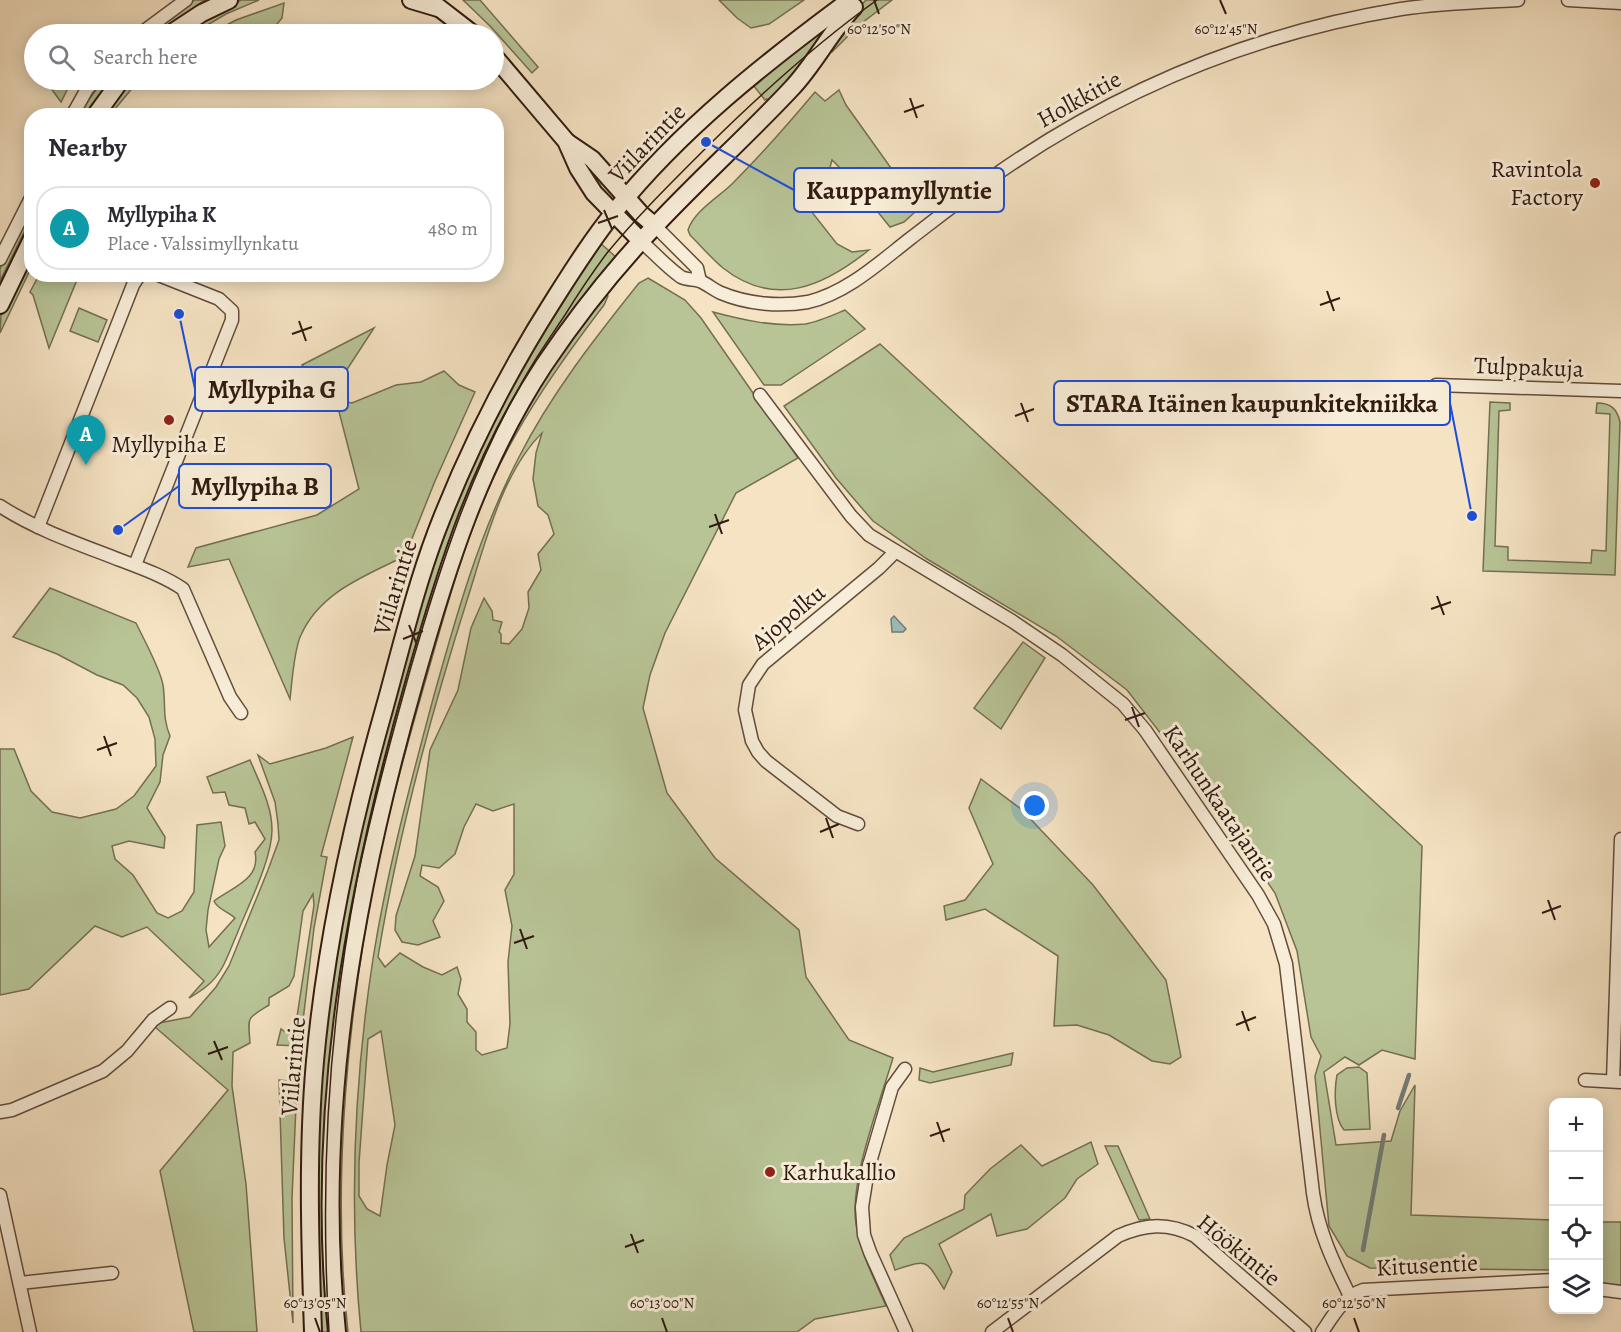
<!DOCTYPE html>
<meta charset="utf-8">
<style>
:root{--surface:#fff;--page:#f7f7f7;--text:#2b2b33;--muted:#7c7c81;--line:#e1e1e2;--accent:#8f2418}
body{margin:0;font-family:Alegreya,serif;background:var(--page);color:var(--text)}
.controls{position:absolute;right:18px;bottom:18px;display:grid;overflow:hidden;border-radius:12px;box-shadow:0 3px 15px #0003}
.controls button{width:54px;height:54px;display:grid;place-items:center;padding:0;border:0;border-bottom:2px solid var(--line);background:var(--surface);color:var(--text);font:30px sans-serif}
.you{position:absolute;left:1035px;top:806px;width:21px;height:21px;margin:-15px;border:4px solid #fff;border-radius:50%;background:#1a73e8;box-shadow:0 0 0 9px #1a73e833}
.badge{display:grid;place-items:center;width:39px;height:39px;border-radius:50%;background:var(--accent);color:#fff;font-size:20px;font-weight:700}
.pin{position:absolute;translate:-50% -50px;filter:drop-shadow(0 2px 3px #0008)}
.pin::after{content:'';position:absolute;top:32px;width:21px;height:18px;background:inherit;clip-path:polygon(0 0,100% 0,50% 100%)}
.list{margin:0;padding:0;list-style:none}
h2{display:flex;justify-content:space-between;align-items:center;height:78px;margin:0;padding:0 24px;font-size:26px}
h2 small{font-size:20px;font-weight:400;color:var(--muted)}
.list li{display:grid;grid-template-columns:39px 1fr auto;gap:18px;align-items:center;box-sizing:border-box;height:84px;margin:0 12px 12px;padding:0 12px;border:2px solid var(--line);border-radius:24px}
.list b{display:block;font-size:22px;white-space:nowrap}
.list p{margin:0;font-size:20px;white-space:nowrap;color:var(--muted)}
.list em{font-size:20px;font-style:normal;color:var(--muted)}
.icon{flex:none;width:33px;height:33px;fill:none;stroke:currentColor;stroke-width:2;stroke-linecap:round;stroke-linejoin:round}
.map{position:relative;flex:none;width:1621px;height:1332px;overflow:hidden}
.search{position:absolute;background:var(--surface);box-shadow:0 3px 15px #0003;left:24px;top:24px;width:480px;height:66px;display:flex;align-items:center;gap:15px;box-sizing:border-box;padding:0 21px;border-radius:33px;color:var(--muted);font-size:22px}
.panel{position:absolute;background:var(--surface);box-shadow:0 3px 15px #0003;left:24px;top:108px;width:480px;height:174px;border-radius:24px}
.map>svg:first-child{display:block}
</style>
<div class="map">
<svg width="1621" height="1332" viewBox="0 0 1621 1332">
<rect width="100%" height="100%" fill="#f5e3c3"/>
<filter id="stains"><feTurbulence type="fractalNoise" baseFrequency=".00333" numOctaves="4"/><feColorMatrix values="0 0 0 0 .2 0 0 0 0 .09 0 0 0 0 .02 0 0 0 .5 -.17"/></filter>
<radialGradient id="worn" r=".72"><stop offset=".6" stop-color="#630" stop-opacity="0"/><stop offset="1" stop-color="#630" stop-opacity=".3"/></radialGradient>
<g fill="#b8c496" stroke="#746f53" stroke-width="1.5" fill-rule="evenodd">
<path d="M195,0H205L155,34H147Z"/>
<path d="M241,0H259L226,14L192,34H180Z"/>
<path d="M463,0H480L538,67L532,73L490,26Z"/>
<path d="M719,0H804L769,24L751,28L737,18Z"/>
<path d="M866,0H892L858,26L832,52L827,48L849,18Z"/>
<path d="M284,3L282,18L269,34H210L236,20Z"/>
<path d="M837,15L802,68L770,102L767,99L765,100L749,80Z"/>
<path d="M45,80H72L61,102Z"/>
<path d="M103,80H110L84,115L77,116Z"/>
<path d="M130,80H139L110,115L102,116Z"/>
<path d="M839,90L846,105L911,196L915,212L904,222L890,227L853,181L832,160L826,182L831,199L811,211L837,244L852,252L869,250C824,286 775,309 723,268C711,258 701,246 690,235L688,230C694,211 719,197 733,183C762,154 789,123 815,92L825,101Z"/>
<path d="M31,205V218L0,281V269Z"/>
<path d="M598,241L617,258C589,292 558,326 535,364C514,398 497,434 479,470L343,976L333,1332H315V1126L344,884L427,570L486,424Z"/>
<path d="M31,252V268L0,333L1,315Z"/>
<path d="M39,275H79L49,348L33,295L30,292Z"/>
<path d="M648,278L685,300L701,318L798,458L736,493L665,633L650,675L643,708L667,793L715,858L799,930L806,977L849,1040L893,1058C880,1102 849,1181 856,1224C860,1253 875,1280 886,1306L815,1319L797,1332H361C349,1209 354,1082 373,959C387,871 410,785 433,699C456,616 479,534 519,457C551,394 595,338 639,283ZM542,433L536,453L533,479L538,506L548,515L554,534L538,554L541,570L528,592L529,608L522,629L509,644L501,643V634L499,632L502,622L493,620L492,611L484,598L471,628L458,690L430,750L415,856L396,916L395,930L402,942L418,945L440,937L433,921L444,901L438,887L420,876L422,865L439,868L455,854L464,827L476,804L493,811L514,804V874L505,890L512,926L508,962L510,1024L507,1048L482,1055L476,1050V1032L467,1022V1009L458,994L461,979L457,967L442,975L423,967L400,953L385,967L378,957C398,834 431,713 469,594C485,543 503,471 542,433ZM381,1031L395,1125L387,1165L380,1216L367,1209L359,1196V1163L368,1039Z"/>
<path d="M606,294L608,296L604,305C562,360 520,419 491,483C461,550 443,620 423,689C407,745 391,801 379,857C348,1006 331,1181 348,1332H342L338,1292V1131L355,953L416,691L486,478L555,360Z"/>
<path d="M79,308L107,320L98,342L70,331Z"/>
<path d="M845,310L865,329L781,385H764L713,312C743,320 774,327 805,324C818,322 833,315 845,310Z"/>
<path d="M374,328L346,371L315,375L302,365Z"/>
<path d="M880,344L1422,846L1415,1059L1382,1050L1359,1065L1345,1057L1324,1072L1336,1145L1391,1141L1400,1111L1415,1085L1411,1215L1553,1220V1270L1370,1268L1347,1256L1329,1226L1315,1076L1321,1056L1311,1037L1297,951L1275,893L1189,770L1127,690L1056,636L927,559L873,521L836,478L784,406Z"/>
<path d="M444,371L459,385L475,392L435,481L405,556C365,576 320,592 301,635C294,649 292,682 290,699L229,559L188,567L196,548L317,515L359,489L336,400L352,403L396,385L421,382Z"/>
<path d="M1490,402L1510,403V410L1499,411L1495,546L1508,547V560L1591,563L1592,550L1606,551L1610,414L1596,413L1597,403C1611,403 1617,409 1620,422L1615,575L1483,571Z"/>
<path d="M50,588L136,623C144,640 160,668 163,685C166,704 162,717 170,736L163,755L160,782L147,808L165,837L164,848L129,841L112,846L115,859L133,875L157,913L168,918L182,911L194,892L197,825L221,822L225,846L219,859L208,910L206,930L209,947L235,918C228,911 218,910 214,901C233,887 261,879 255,852L265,839L255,822L249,824L245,808L229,805L225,792L213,793L207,777L250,760C259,782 272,805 272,830C272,859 248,906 237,934C232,945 228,957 222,968C214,982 203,990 189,998L204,981L147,927L122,937L95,926L29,989L0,995V749H14L31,791L52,812L80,818L116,809L134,796L156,766L155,739L149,717L137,698L123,685L97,675L57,654L13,637Z"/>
<path d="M1023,642L1045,658L1001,729L974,708Z"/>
<path d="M353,737L321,856L327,857L314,928L300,1046L277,1045L281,1029L290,1035L295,1030L314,905L313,894L303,911L294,976L289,986L269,998V1005C246,1019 248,1016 250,1043L233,1052L232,1086L246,1184L257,1332H194L160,1171L228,1090L155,1027L159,1023L190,1017L216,987L229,966L268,870L279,840L278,824L275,802L258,755L270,764L326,748Z"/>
<path d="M981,779L1021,809L1093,885L1166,980L1181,1057L1170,1064L1152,1061L1109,1035L1077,1025L1054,1026L1058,956L985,909L946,920L944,906L965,900L993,864L969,808Z"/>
<path d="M1013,1053L1011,1065L930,1083L919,1080L920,1068L933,1072Z"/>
<path d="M1359,1067L1367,1073L1370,1129L1344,1130C1334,1118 1334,1091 1337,1075L1347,1068Z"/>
<path d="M279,1080L297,1082L292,1198L293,1323L284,1238Z"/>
<path d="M1091,1142L1098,1164L1077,1179L1065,1198L1027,1229L997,1236L991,1214L939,1244L952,1272L944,1289C925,1259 929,1259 895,1270L890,1255L904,1238L964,1209L965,1195L990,1169L1021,1145L1042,1166Z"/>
<path d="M1105,1146H1118L1150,1219L1139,1220Z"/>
<path d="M1599,1222H1621V1289L1599,1282Z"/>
</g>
<path fill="#9dbdba" stroke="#727c76" stroke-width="1.5" d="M894,616L906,629L903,632H892L891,619Z"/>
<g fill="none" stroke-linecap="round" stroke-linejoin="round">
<g stroke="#727c76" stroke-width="4.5">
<path d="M1398,1108L1409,1075"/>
<path d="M1363,1250L1384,1135"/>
</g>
<defs>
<g id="street">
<path d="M1568,0L1621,3"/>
<path d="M140,34L186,0"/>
<path d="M72,116L87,89L96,80"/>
<path d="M655,226L697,268L700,281"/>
<path d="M641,241C654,253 667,267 681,277C687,280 694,279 700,281C707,284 714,290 721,293C747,304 780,307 808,302C847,293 880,262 911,238C941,215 970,192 1001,171C1123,87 1255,33 1401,9C1440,3 1479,2 1518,0"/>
<path d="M0,259L32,196"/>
<path d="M1436,385L1621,391"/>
<path d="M760,395L851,516L869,535L1012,621L1062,655L1123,704L1145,730L1258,895L1274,924L1286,964L1313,1193C1318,1230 1333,1262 1350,1296"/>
<path d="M0,506C37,530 79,544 120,560C141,568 164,576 183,589L230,697L241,713"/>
<path d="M38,527L133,285L140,274"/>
<path d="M135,565L232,320V311L219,299L156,274"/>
<path d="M858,824L837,816L766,761L758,752L752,741L745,710L749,685L763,664L879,568L895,552"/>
<path d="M905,1069L892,1087L868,1169L862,1207L864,1235L870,1252L906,1332"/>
<path d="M1585,1080L1620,1082"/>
<path d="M1613,1081L1621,839"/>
<path d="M0,1112L12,1110L103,1071L127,1051L153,1020L170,1008"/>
<path d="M0,1195L30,1332"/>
<path d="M20,1283L112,1273"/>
<path d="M1598,1289L1621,1292"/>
<path d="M992,1332L1118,1236C1145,1224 1168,1222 1195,1236L1305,1332"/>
<path d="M1322,1332C1333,1316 1343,1297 1363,1290L1554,1280"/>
</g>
<g id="secondary">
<path d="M411,0L438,8"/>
<path d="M429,0L473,34"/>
<path d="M170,34L202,13L229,0"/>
<path d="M494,56L566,141L578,168L594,193L641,241"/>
<path d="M95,116L121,80"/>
<path d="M567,142L592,159L641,214L655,226"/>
<path d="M0,305L32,239"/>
<path d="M313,1332C310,1242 307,1151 315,1061C326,940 352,822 385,706C401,648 415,589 436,533C468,449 507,373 555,298C574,268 593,238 615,211C681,129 766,62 850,0"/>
<path d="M337,1332C314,1111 355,891 415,680C447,567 479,464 544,365C577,316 614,269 655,226C699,179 747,136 791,89C815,64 830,32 854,7"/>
</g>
</defs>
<use href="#street" stroke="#624c3d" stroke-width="15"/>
<use href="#secondary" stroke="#311a10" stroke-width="20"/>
<use href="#street" stroke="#f8edd8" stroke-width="12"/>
<use href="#secondary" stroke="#f8edd8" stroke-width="16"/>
<path stroke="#311a10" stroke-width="1.5" d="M329,1332C320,1181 328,1029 357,880C372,808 391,738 411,667C439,570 470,474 520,386C533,361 549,339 565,315C578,294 592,273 607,253C639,214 675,179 711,143C764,91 817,43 877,0"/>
</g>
<path fill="none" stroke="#311a10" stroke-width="2" d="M874,0L879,14M1220,0L1226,14M910,98L917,118M904,112L924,105M604,210L612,229M598,223L618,216M1327,291L1334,311M1320,305L1340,298M299,321L306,341M292,334L312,327M1021,403L1028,422M1015,416L1034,409M715,514L722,534M709,527L729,520M1437,596L1444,615M1431,609L1451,602M409,625L417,645M403,639L423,631M1132,707L1139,727M1125,720L1145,713M104,736L111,756M97,750L117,743M826,818L833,838M820,832L839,824M1548,900L1555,920M1542,913L1561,906M520,929L527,949M514,943L534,936M1242,1011L1249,1031M1236,1025L1256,1017M214,1041L222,1060M208,1054L228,1047M937,1122L944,1142M930,1136L950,1129M631,1234L638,1253M625,1247L644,1240M315,1318L320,1332M662,1318L667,1332M1008,1318L1013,1332M1354,1318L1359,1332"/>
<g fill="#8f2418" stroke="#f8edd8" stroke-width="2">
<circle cx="1595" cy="183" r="6"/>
<circle cx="169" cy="420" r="6"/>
<circle cx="770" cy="1172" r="6"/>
</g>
<g text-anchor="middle" stroke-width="6" stroke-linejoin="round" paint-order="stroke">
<g font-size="24" fill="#311a10" stroke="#f8edd8">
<text transform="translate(1079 99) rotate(-29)" y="8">Holkkitie</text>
<text transform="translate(647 143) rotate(-46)" y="8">Viilarintie</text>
<text transform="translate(1529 367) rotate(2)" y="8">Tulppakuja</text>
<text transform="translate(395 587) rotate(-73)" y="8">Viilarintie</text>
<text transform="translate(788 617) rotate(-40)" y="8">Ajopolku</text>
<text transform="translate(1220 803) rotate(56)" y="8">Karhunkaatajantie</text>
<text transform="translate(293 1066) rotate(-85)" y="8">Viilarintie</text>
<text transform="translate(1239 1250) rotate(39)" y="8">Höökintie</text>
<text transform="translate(1427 1265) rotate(-3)" y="8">Kitusentie</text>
</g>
<g font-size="24" fill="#311a10" stroke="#f8edd8" text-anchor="end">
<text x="1583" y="177">Ravintola<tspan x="1583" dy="28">Factory</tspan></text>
<text x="169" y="452" text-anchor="middle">Myllypiha E</text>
<text x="782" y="1180" text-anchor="start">Karhukallio</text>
</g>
</g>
<g font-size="15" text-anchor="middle" fill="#311a10" stroke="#f8edd8" stroke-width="6" stroke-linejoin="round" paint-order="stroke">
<text x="879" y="34">60°12'50"N</text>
<text x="1226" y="34">60°12'45"N</text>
<text x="315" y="1308">60°13'05"N</text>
<text x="662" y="1308">60°13'00"N</text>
<text x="1008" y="1308">60°12'55"N</text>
<text x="1354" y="1308">60°12'50"N</text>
</g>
<path fill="none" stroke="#1d4ed8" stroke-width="2" d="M706 142L794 190M179 314L195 389M1472 516L1450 403M118 530L179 486"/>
<g fill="#1d4ed8" stroke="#f8edd8" stroke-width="2">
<circle cx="706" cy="142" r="6"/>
<circle cx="179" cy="314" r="6"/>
<circle cx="1472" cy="516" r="6"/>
<circle cx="118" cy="530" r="6"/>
</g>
<g fill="#f8edd8" stroke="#1d4ed8" stroke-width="2">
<rect x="794" y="168" width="210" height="44" rx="6"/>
<rect x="195" y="367" width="153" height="44" rx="6"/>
<rect x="1054" y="381" width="396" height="44" rx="6"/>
<rect x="179" y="464" width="152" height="44" rx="6"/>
</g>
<g font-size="26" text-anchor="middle" font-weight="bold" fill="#311a10">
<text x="899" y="199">Kauppamyllyntie</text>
<text x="272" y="398">Myllypiha G</text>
<text x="1252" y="412">STARA Itäinen kaupunkitekniikka</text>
<text x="255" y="495">Myllypiha B</text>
</g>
<rect width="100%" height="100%" filter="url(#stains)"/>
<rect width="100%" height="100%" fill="url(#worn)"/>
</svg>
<div class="controls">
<button>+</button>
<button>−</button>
<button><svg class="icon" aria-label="locate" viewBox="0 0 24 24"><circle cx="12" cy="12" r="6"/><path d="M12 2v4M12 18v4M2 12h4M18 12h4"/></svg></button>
<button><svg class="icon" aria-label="layers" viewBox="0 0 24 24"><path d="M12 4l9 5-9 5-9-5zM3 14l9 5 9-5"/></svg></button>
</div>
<div class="you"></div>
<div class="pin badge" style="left:86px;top:465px;background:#0f9aa8">A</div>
<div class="search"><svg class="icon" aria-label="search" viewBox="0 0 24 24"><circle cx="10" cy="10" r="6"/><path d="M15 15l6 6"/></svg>Search here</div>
<section class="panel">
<h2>Nearby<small></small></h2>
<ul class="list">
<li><span class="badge" style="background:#0f9aa8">A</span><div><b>Myllypiha K</b><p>Place · Valssimyllynkatu</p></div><em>480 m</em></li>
</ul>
</section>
</div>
